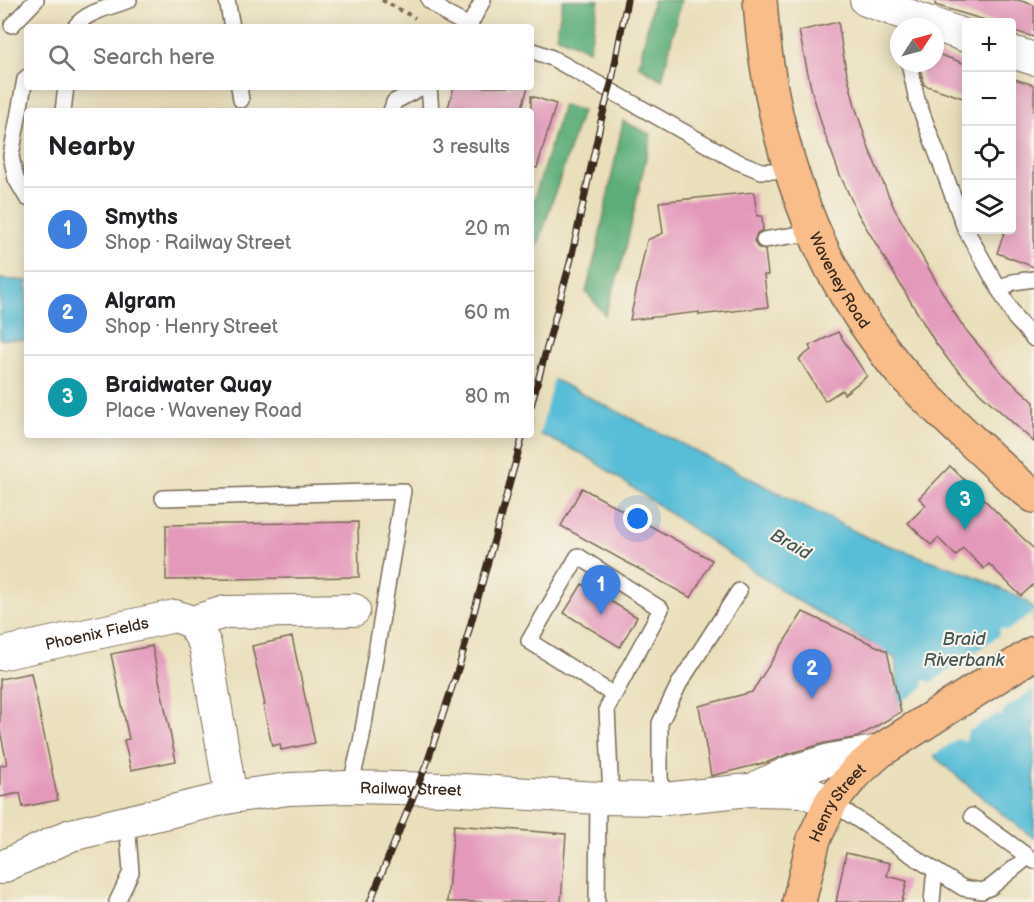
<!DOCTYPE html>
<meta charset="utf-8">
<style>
:root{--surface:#fff;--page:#f2f2f2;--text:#202124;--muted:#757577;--line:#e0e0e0;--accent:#b45309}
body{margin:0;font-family:"Balsamiq Sans",sans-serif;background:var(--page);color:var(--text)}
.controls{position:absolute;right:18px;top:18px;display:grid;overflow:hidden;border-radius:6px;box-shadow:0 3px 15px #0003}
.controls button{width:54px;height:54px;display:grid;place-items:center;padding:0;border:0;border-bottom:2px solid var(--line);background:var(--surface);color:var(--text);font:30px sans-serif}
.compass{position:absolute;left:890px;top:18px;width:54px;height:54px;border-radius:50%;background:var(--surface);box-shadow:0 3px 15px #0003;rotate:54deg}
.you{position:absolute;left:638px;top:519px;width:21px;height:21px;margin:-15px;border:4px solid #fff;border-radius:50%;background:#1a73e8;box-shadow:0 0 0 9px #1a73e833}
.badge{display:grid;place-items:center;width:39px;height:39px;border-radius:50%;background:var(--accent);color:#fff;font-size:20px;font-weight:700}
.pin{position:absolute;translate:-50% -50px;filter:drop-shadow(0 2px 3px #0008)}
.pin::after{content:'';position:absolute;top:32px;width:21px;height:18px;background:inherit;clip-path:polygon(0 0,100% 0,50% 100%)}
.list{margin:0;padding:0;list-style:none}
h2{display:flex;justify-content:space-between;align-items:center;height:78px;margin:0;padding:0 24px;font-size:26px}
h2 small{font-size:20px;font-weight:400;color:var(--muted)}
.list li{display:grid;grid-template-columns:39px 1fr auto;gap:18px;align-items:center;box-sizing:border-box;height:84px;padding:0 24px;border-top:2px solid var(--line)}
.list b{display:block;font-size:22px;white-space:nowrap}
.list p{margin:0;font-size:20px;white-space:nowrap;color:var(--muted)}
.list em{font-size:20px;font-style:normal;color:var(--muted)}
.icon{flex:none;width:33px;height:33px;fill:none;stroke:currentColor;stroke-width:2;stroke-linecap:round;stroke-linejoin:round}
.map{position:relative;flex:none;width:1034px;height:902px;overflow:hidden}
.search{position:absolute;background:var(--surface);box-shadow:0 3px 15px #0003;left:24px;top:24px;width:510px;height:66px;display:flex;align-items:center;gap:15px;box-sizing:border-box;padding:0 21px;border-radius:6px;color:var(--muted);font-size:22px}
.panel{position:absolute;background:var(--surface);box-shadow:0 3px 15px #0003;left:24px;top:108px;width:510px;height:330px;border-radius:6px}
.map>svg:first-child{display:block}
</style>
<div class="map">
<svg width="1034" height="902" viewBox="0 0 1034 902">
<rect width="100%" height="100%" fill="#f7f3e8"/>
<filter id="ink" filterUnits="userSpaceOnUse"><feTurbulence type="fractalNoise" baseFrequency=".0167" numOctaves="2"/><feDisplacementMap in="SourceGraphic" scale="12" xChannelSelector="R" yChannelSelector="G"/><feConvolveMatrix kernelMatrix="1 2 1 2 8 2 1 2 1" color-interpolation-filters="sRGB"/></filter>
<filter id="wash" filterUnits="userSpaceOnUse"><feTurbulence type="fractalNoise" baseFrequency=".008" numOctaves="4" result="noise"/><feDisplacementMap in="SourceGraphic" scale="24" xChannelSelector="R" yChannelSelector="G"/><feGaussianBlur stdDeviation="1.35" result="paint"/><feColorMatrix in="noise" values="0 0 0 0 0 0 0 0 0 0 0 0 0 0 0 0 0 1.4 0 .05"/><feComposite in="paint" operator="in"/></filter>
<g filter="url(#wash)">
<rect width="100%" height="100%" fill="#eadfbb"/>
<g fill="#5dae7a" stroke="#4c6c4c" stroke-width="1.5">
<path d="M563,0H599L589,50L556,36Z"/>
<path d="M653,0H681L662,80L639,66Z"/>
<path d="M563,105L582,111L532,263L531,209Z"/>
<path d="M623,121L651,135L624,256L605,315L586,292L597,249Z"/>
</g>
<g fill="#59bed7" stroke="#4a747a" stroke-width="1.5">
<path d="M0,279L27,281V340L0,339Z"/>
<path d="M531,368L868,538L977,577L1026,601L1034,610V838L1007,818L937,759L899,704L895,658L790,596L585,455L531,430Z"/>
</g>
<g fill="#eadfbb">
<path d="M531,365L554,377L539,437L531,434Z"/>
<path d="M1033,607L1034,689L1004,709L1002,716L995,715L968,732L966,741L957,739L932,757L914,731L899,704L923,688L924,680L932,682L960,663V656L967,658L998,636L1000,628L1008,630L1031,614Z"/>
</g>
<g id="blocks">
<g fill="#e499bb">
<path d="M936,0H1018L1034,5V37L1011,30V22H991L935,5Z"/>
<path d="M838,22L845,65L855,106L869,149L885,187L894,208L955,314L965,329L1002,373L1034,402V442L980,393L950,362L935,342L858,214L840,175L823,129L811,88L799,31Z"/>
<path d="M935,53L966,64V99L924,85L919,63H935Z"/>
<path d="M1011,78L1034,85V267L997,253L1005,230H1011Z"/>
<path d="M454,87H528L521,111H447Z"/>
<path d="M531,96L556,104L537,168L531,167Z"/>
<path d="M754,192L757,216H762L763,230L757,233L754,241L757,247L761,249L765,250L768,275H764L768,307L699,315V312L630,320L647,240L663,233L659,202Z"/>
<path d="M838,332L867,376L844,394L842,390L825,401L799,359L811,350L809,346Z"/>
<path d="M950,466L1034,549V584L1021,596L989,564L984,569L963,548L956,556L938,538L931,545L908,523L926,505L919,498Z"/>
<path d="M582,488L712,560L691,598L561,526Z"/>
<path d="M358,522L359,577L166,580V525Z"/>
<path d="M582,584L637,617L620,647L564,613Z"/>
<path d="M803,612L887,651L901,712L858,737L825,743L788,754L768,762L711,776L699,706L752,692Z"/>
<path d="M292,637L315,743L281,750L280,744L272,746L263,705H265L252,646Z"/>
<path d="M152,646L176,761L131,770L124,740L129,739L111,654Z"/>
<path d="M31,673L58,800L23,807L20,793L0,797V766L7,764L0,730V679Z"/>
<path d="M454,825L566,834L561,902H447Z"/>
<path d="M846,853L890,863L887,876L907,881L902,902H836Z"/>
</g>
</g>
</g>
<g filter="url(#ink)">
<use href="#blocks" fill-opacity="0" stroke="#786955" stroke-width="1.5"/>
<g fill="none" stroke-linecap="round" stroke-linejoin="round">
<defs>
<g id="service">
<path d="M227,0L232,27"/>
<path d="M429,0L448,15L471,27"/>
<path d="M12,25L36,0"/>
<path d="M469,26L483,0"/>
<path d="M75,27C87,11 112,7 129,0"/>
<path d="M531,50L552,58L736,161L761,171H777L791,169"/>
<path d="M909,63L917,100L965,228L1015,318L1034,339"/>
<path d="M27,77L25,79L11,156L16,179L27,198"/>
<path d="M239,87L241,100"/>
<path d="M429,87L431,111"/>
<path d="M63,111L66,87"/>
<path d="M391,111L394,102L422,87"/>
<path d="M764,240L814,232"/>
<path d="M999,290L1013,282L1034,279"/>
<path d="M163,498L403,491L361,742L350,787"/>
<path d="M611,799L607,708L614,695L661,609L578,556L529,641L614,695"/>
<path d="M664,799L660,777V723L679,684L739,591"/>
<path d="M831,802L936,871L934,879L932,902"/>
<path d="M972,816L1034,861"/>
<path d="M936,871L963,888L982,891L991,887L1028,857"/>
<path d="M117,902L131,872L127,822"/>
<path d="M597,902L598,798"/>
</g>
<g id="minor">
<path d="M866,0L966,36"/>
<path d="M1012,52L1034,59"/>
<path d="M192,622L225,612L354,610"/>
<path id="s1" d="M0,654L175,616L192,622L205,644L231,797"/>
<path d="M761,785L793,771L830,760L880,751"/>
<path id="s2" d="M0,868L71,835L231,797L289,789L350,787L446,789L598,798L664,799L749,790L803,791L831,802"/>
</g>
<g id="primary">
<path id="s3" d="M760,0C768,121 804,245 879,343C887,354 894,365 904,375C939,412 978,446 1016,482L1034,496"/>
<path id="s4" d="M799,902L814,839L831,802L855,773L880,751L1034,653"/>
</g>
</defs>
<use href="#service" stroke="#786955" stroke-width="18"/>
<use href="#minor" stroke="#786955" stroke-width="34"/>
<use href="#primary" stroke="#786955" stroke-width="36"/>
<path stroke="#786955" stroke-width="4" stroke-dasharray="4.5 4.5" stroke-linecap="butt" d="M382,0L415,18"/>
<use href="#service" stroke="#fff" stroke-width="15"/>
<use href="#minor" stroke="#fff" stroke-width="32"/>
<use href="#primary" stroke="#f8bd89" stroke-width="33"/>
<defs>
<g id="rail">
<path d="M531,406L571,259L601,121L612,80L627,0"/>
<path d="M370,902L427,763L460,663L523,435"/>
</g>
</defs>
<use href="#rail" stroke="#3b2a1e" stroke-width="7"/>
<use href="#rail" stroke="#f7f3e8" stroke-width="4.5" stroke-dasharray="14" stroke-linecap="butt"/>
</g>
</g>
<g text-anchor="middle" stroke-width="4.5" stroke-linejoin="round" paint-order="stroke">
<g font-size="16" fill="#3b2a1e" stroke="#f7f3e8">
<text dy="6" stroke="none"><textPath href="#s3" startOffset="294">Waveney Road</textPath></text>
<text dy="6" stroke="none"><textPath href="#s1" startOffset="99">Phoenix Fields</textPath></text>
<text dy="6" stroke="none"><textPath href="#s2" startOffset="423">Railway Street</textPath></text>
<text dy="6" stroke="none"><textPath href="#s4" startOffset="108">Henry Street</textPath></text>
</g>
<g font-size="18" font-style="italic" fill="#445656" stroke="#f7f3e8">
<text transform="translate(791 544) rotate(30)" y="6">Braid</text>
<text x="964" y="645">Braid<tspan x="964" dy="21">Riverbank</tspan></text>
</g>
</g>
</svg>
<div class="controls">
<button>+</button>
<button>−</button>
<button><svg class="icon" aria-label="locate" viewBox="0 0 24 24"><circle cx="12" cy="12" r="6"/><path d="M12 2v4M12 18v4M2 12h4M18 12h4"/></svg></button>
<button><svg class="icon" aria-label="layers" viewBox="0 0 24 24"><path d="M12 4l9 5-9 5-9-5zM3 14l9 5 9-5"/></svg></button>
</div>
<svg class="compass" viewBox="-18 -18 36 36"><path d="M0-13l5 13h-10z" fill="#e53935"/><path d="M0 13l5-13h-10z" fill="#757577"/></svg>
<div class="you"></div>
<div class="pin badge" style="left:601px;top:615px;background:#3f7fe0">1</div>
<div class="pin badge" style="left:812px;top:699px;background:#3f7fe0">2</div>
<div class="pin badge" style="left:965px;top:530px;background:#0f9aa8">3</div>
<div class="search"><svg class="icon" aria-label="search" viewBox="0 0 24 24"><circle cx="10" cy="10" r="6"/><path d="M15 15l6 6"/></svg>Search here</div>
<section class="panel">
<h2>Nearby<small>3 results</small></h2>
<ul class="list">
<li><span class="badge" style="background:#3f7fe0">1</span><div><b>Smyths</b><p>Shop · Railway Street</p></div><em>20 m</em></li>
<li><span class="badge" style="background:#3f7fe0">2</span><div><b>Algram</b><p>Shop · Henry Street</p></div><em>60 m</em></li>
<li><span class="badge" style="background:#0f9aa8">3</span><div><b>Braidwater Quay</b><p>Place · Waveney Road</p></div><em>80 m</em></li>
</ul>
</section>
</div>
